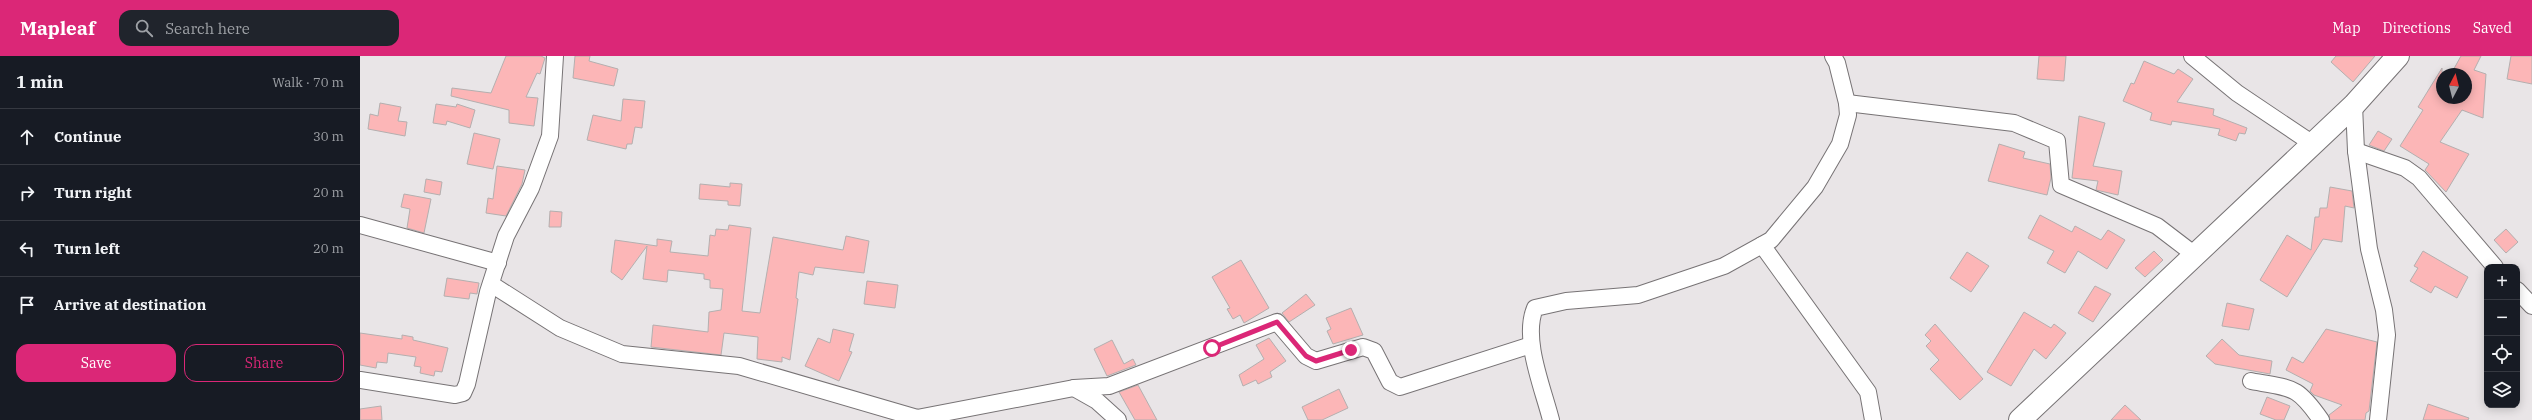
<!DOCTYPE html>
<meta charset="utf-8">
<style>
:root{--surface:#171b24;--page:#20242c;--text:#f1f3f6;--muted:#9ea1a6;--line:#363941;--accent:#db2777}
body{margin:0;font-family:"IBM Plex Serif",serif;background:var(--page);color:var(--text)}
.controls{position:absolute;right:12px;bottom:12px;display:grid;overflow:hidden;border-radius:8px;box-shadow:0 2px 10px #0003}
.controls button{width:36px;height:36px;display:grid;place-items:center;padding:0;border:0;border-bottom:1px solid var(--line);background:var(--surface);color:var(--text);font:20px sans-serif}
.compass{position:absolute;left:2076px;top:12px;width:36px;height:36px;border-radius:50%;background:var(--surface);box-shadow:0 2px 10px #0003;rotate:7deg}
.stop{position:absolute;width:12px;height:12px;margin:-9px;border:3px solid #db2777;border-radius:50%;background:#fff}
.stop.end{background:#db2777;border-color:#fff;box-shadow:0 1px 4px #0008}
.list{margin:0;padding:0;list-style:none}
h2{display:flex;justify-content:space-between;align-items:center;height:52px;margin:0;padding:0 16px;font-size:17px}
h2 small{font-size:13px;font-weight:400;color:var(--muted)}
.list li{display:grid;grid-template-columns:26px 1fr auto;gap:12px;align-items:center;box-sizing:border-box;height:56px;padding:0 16px;border-top:1px solid var(--line)}
.list b{display:block;font-size:15px;white-space:nowrap}
.list em{font-size:13px;font-style:normal;color:var(--muted)}
.actions{display:flex;gap:8px;padding:12px 16px}
.actions a{flex:1;padding:9px 0;border:1px solid var(--accent);border-radius:12px;text-align:center;font-size:14px;color:var(--accent)}
.actions .main{background:var(--accent);color:#fff}
.icon{flex:none;width:22px;height:22px;fill:none;stroke:currentColor;stroke-width:2;stroke-linecap:round;stroke-linejoin:round}
.map{position:relative;flex:none;width:2172px;height:364px;overflow:hidden}
header{display:flex;align-items:center;gap:24px;box-sizing:border-box;height:56px;padding:0 20px;background:var(--accent);color:#fff}
header strong{font-size:19px}
nav{display:flex;gap:22px;margin-inline-start:auto;font-size:14px}
.search{width:280px;height:36px;background:var(--page);display:flex;align-items:center;gap:10px;box-sizing:border-box;padding:0 14px;border-radius:12px;color:var(--muted);font-size:15px}
main{display:flex}
aside{flex:1;background:var(--surface)}
.map>svg:first-child{display:block}
</style>
<header>
<strong>Mapleaf</strong>
<div class="search"><svg class="icon" aria-label="search" viewBox="0 0 24 24"><circle cx="10" cy="10" r="6"/><path d="M15 15l6 6"/></svg>Search here</div>
<nav><a>Map</a><a>Directions</a><a>Saved</a></nav>
</header>
<main>
<aside>
<h2>1 min<small>Walk · 70 m</small></h2>
<ul class="list">
<li><svg class="icon" aria-label="ahead" viewBox="0 0 24 24"><path d="M12 20V5M6 11l6-6 6 6"/></svg><div><b>Continue</b></div><em>30 m</em></li>
<li><svg class="icon" aria-label="right" viewBox="0 0 24 24"><path d="M7 20v-9h11M14 6l5 5-5 5"/></svg><div><b>Turn right</b></div><em>20 m</em></li>
<li><svg class="icon" aria-label="left" viewBox="0 0 24 24"><path d="M17 20v-9H6M10 6l-5 5 5 5"/></svg><div><b>Turn left</b></div><em>20 m</em></li>
<li><svg class="icon" aria-label="arrive" viewBox="0 0 24 24"><path d="M6 21V4h12l-3 4 3 4H6"/></svg><div><b>Arrive at destination</b></div></li>
</ul>
<div class="actions"><a class="main">Save</a><a>Share</a></div>
</aside>
<div class="map">
<svg width="2172" height="364" viewBox="0 0 2172 364">
<rect width="100%" height="100%" fill="#e9e5e7"/>
<g fill="#fcb6b7" stroke="#b4afaf">
<path d="M146,0H181L185,2L180,18L177,17L166,41L178,42L174,70L149,67V54L91,40L92,32L131,37Z"/>
<path d="M215,0H230L229,5L258,13L254,30L213,22Z"/>
<path d="M1679,0H1706L1704,25L1677,23Z"/>
<path d="M1976,0H2015L1993,26L1971,6Z"/>
<path d="M2101,0H2121L2114,14L2126,18L2123,62L2102,54L2080,86L2109,98L2086,136L2065,114L2069,108L2040,90L2063,54L2058,51L2082,12V42H2106V18H2091Z"/>
<path d="M2151,0H2172V28L2147,23Z"/>
<path d="M1784,5L1814,18L1818,13L1833,23L1817,46L1854,53L1853,59L1887,72L1885,78L1879,77L1876,85L1858,79L1860,73L1812,65L1811,69L1790,64L1792,57L1763,45L1771,27L1774,28Z"/>
<path d="M263,43L285,45L282,72L275,71L272,88H267L266,93L227,84L233,59L261,65Z"/>
<path d="M20,47L41,51L38,65L47,66L45,80L8,73L10,58L18,60Z"/>
<path d="M76,48L96,51L97,48L115,54L110,72L87,65L86,69L73,67Z"/>
<path d="M1719,60L1745,67L1733,110L1762,115L1758,139L1736,134L1738,125L1712,122Z"/>
<path d="M2018,75L2032,83L2024,95L2009,89Z"/>
<path d="M114,77L140,83L133,113L107,108Z"/>
<path d="M1639,88L1665,96L1663,102L1690,108L1691,122L1687,139L1628,125Z"/>
<path d="M137,110L165,114L162,128L146,160L126,157L128,142L133,143Z"/>
<path d="M66,123L82,126L80,139L64,136Z"/>
<path d="M370,127L382,128L380,150L368,149V145L339,143L340,128L370,131Z"/>
<path d="M1970,131L1992,135L1994,152L1985,150L1982,186L1963,183L1927,241L1900,224L1927,179L1951,194L1955,161H1959L1960,152H1967Z"/>
<path d="M44,138L71,143L64,177L47,172L50,153L41,151Z"/>
<path d="M190,155L202,156L201,171H189Z"/>
<path d="M1680,159L1712,176L1715,170L1741,184L1748,174L1765,184L1747,213L1718,195L1705,217L1687,207L1694,195L1668,182Z"/>
<path d="M369,169L391,172L382,255L400,257L413,181L483,194L486,180L509,185L504,217L455,211L453,219L439,216L436,242L438,243L430,304L422,301V306L397,303L398,281L364,277L361,299L291,291L293,269L348,276L349,256L361,254L363,233L350,232V224L344,223V218L308,214L307,226L283,223L287,190L262,224L251,216L255,184L297,190V183L312,185L310,196L348,200L350,179L355,180L356,173L368,174Z"/>
<path d="M2146,173L2158,186L2146,197L2134,184Z"/>
<path d="M1794,195L1803,204L1785,221L1775,212Z"/>
<path d="M2063,195L2108,221L2097,242L2075,230L2071,237L2050,225L2058,212L2054,210Z"/>
<path d="M1607,196L1629,210L1611,236L1590,222Z"/>
<path d="M881,204L909,252L884,267L880,259L873,263L867,253L870,252L852,221Z"/>
<path d="M87,222L119,227L117,238L110,237L109,243L84,240Z"/>
<path d="M507,225L538,229L535,252L504,248Z"/>
<path d="M1735,230L1751,238L1733,266L1718,257Z"/>
<path d="M946,238L955,249L929,266L922,257Z"/>
<path d="M1867,247L1894,253L1889,274L1862,270Z"/>
<path d="M991,252L1003,279L973,288L967,275L971,273L966,262Z"/>
<path d="M1664,256L1691,272L1694,268L1706,277L1686,303L1674,293L1651,330L1627,316Z"/>
<path d="M1575,268L1623,323L1600,344L1570,313L1579,304L1566,290L1571,285L1565,279Z"/>
<path d="M473,273L494,278L489,295L492,296L479,325L445,310L458,282L470,287Z"/>
<path d="M1966,273L2017,286L2009,355L2006,357L2005,364H1970L1969,359L1982,349L1954,339L1950,335L1953,328L1926,314L1932,301L1943,307Z"/>
<path d="M0,277L42,283V279L53,281V284L88,292L82,316L75,315L74,320L60,317L61,311L54,310L56,301L28,297L27,307L17,306L16,312L0,309Z"/>
<path d="M909,282L926,305L910,316L912,321L898,328L896,324L883,330L879,319L904,303L896,289Z"/>
<path d="M1862,283L1879,299L1912,305L1910,318L1855,308L1846,300Z"/>
<path d="M752,284L764,308L773,303L776,309L747,320L734,293Z"/>
<path d="M778,329L797,364H775L759,336Z"/>
<path d="M979,333L988,352L962,364H948L942,351Z"/>
<path d="M1907,341L1930,350L1924,364H1916L1900,358Z"/>
<path d="M2068,348L2109,362L2108,364H2063Z"/>
<path d="M1765,349L1781,364H1751Z"/>
<path d="M21,350L22,364H0V353Z"/>
</g>
<g fill="none" stroke-linecap="round" stroke-linejoin="round">
<defs>
<g id="street">
<path d="M1832,0L1877,37L1953,88"/>
<path d="M1487,47L1654,67L1697,85L1701,129L1797,170L1835,199"/>
<path d="M1994,49L1996,95L2009,193L2024,254L2027,279L2018,364"/>
<path d="M1996,95L2045,112L2059,122L2135,211"/>
<path d="M0,169L138,207"/>
<path d="M1402,189L1508,336L1513,364"/>
<path d="M131,228L200,272L262,298L379,310L557,362L714,332L749,330L917,266L946,300L956,305L1003,291L1014,295L1030,326L1040,331L1171,289"/>
<path d="M2157,234L2172,250"/>
<path d="M0,324L95,339L103,337L107,328L128,236L146,180L171,132L190,80L195,0"/>
<path d="M1891,325C1932,333 1936,328 1961,364"/>
<path d="M714,332L737,345L758,364"/>
<path d="M1191,364C1183,332 1162,283 1175,252L1206,245L1278,239L1364,210L1411,184L1455,131L1480,88L1488,59L1487,47L1477,7L1473,0"/>
</g>
<path id="highway" d="M1660,364L1994,49L2038,0"/>
</defs>
<use href="#street" stroke="#777375" stroke-width="18"/>
<use href="#highway" stroke="#777375" stroke-width="24"/>
<use href="#street" stroke="#fff" stroke-width="16"/>
<use href="#highway" stroke="#fff" stroke-width="22"/>
</g>
<g fill="none" stroke-linecap="round" stroke-linejoin="round">
<path stroke="#db2777" stroke-width="5" d="M852,292L917,266L946,300L956,305L991,294"/>
</g>
</svg>
<div class="controls">
<button>+</button>
<button>−</button>
<button><svg class="icon" aria-label="locate" viewBox="0 0 24 24"><circle cx="12" cy="12" r="6"/><path d="M12 2v4M12 18v4M2 12h4M18 12h4"/></svg></button>
<button><svg class="icon" aria-label="layers" viewBox="0 0 24 24"><path d="M12 4l9 5-9 5-9-5zM3 14l9 5 9-5"/></svg></button>
</div>
<svg class="compass" viewBox="-18 -18 36 36"><path d="M0-13l5 13h-10z" fill="#e53935"/><path d="M0 13l5-13h-10z" fill="#9ea1a6"/></svg>
<div class="stop" style="left:852px;top:292px"></div>
<div class="stop end" style="left:991px;top:294px"></div>
</div>
</main>
